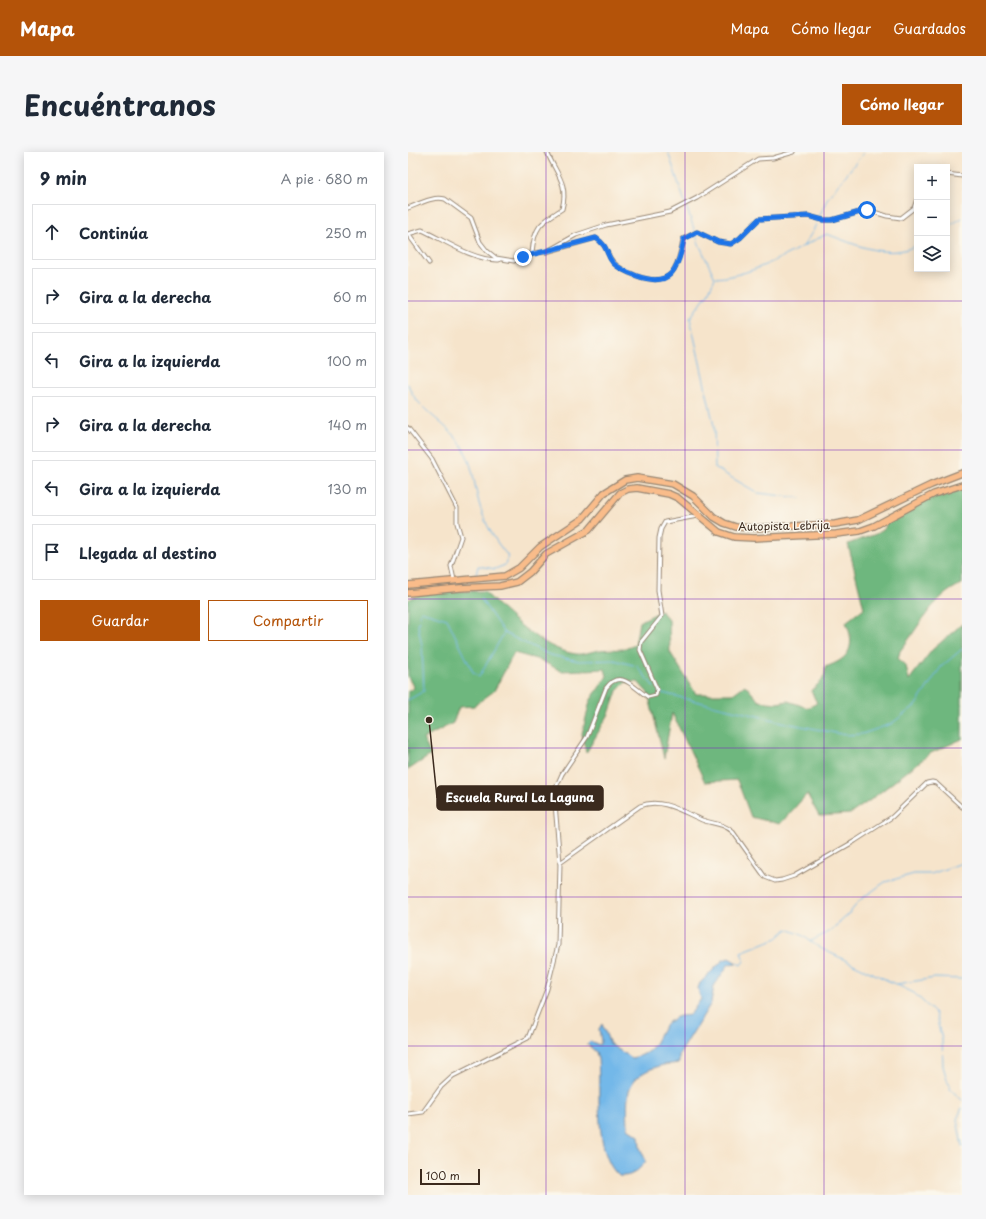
<!DOCTYPE html>
<html lang="es">
<meta charset="utf-8">
<style>
:root{--surface:#fff;--page:#f6f6f7;--text:#1f2937;--muted:#747a83;--line:#e0e1e3;--accent:#b45309}
body{margin:0;font-family:"Playpen Sans",sans-serif;background:var(--page);color:var(--text)}
.controls{position:absolute;right:12px;top:12px;display:grid;overflow:hidden;border-radius:0px;box-shadow:0 2px 10px #0003}
.controls button{width:36px;height:36px;display:grid;place-items:center;padding:0;border:0;border-bottom:1px solid var(--line);background:var(--surface);color:var(--text);font:20px sans-serif}
.scale{position:absolute;left:12px;bottom:10px;width:60px;box-sizing:border-box;padding-left:4px;border:2px solid #3b2a1e;border-top:0;font-size:11px;line-height:14px;white-space:nowrap;color:#3b2a1e;-webkit-text-stroke:3px #fbf7ec;paint-order:stroke}
.stop{position:absolute;width:12px;height:12px;margin:-9px;border:3px solid #1a73e8;border-radius:50%;background:#fff}
.stop.end{background:#1a73e8;border-color:#fff;box-shadow:0 1px 4px #0008}
.list{margin:0;padding:0;list-style:none}
h2{display:flex;justify-content:space-between;align-items:center;height:52px;margin:0;padding:0 16px;font-size:17px}
h2 small{font-size:13px;font-weight:400;color:var(--muted)}
.list li{display:grid;grid-template-columns:26px 1fr auto;gap:12px;align-items:center;box-sizing:border-box;height:56px;margin:0 8px 8px;padding:0 8px;border:1px solid var(--line);border-radius:0px}
.list b{display:block;font-size:15px;white-space:nowrap}
.list em{font-size:13px;font-style:normal;color:var(--muted)}
.actions{display:flex;gap:8px;padding:12px 16px}
.actions a{flex:1;padding:9px 0;border:1px solid var(--accent);border-radius:0px;text-align:center;font-size:14px;color:var(--accent)}
.actions .main{background:var(--accent);color:#fff}
.icon{flex:none;width:22px;height:22px;fill:none;stroke:currentColor;stroke-width:2;stroke-linecap:round;stroke-linejoin:round}
.map{position:relative;flex:none;width:554px;height:1043px;overflow:hidden;border-radius:0px}
header{display:flex;align-items:center;gap:24px;box-sizing:border-box;height:56px;padding:0 20px;background:var(--accent);color:#fff}
header strong{font-size:19px}
nav{display:flex;gap:22px;margin-inline-start:auto;font-size:14px}
.intro{display:flex;align-items:center;justify-content:space-between;box-sizing:border-box;height:96px;padding:0 24px}
h1{margin:0;font-size:28px}
.button{padding:10px 18px;border-radius:0px;background:var(--accent);color:#fff;font-size:14px;font-weight:700}
main{display:flex;gap:24px;padding:0 24px}
aside{flex:1;background:var(--surface);border-radius:0px;box-shadow:0 2px 10px #0003}
.map>svg:first-child{display:block}
</style>
<header>
<strong>Mapa</strong>
<nav><a>Mapa</a><a>Cómo llegar</a><a>Guardados</a></nav>
</header>
<div class="intro"><h1>Encuéntranos</h1><a class="button">Cómo llegar</a></div>
<main>
<aside>
<h2>9 min<small>A pie · 680 m</small></h2>
<ul class="list">
<li><svg class="icon" aria-label="ahead" viewBox="0 0 24 24"><path d="M12 20V5M6 11l6-6 6 6"/></svg><div><b>Continúa</b></div><em>250 m</em></li>
<li><svg class="icon" aria-label="right" viewBox="0 0 24 24"><path d="M7 20v-9h11M14 6l5 5-5 5"/></svg><div><b>Gira a la derecha</b></div><em>60 m</em></li>
<li><svg class="icon" aria-label="left" viewBox="0 0 24 24"><path d="M17 20v-9H6M10 6l-5 5 5 5"/></svg><div><b>Gira a la izquierda</b></div><em>100 m</em></li>
<li><svg class="icon" aria-label="right" viewBox="0 0 24 24"><path d="M7 20v-9h11M14 6l5 5-5 5"/></svg><div><b>Gira a la derecha</b></div><em>140 m</em></li>
<li><svg class="icon" aria-label="left" viewBox="0 0 24 24"><path d="M17 20v-9H6M10 6l-5 5 5 5"/></svg><div><b>Gira a la izquierda</b></div><em>130 m</em></li>
<li><svg class="icon" aria-label="arrive" viewBox="0 0 24 24"><path d="M6 21V4h12l-3 4 3 4H6"/></svg><div><b>Llegada al destino</b></div></li>
</ul>
<div class="actions"><a class="main">Guardar</a><a>Compartir</a></div>
</aside>
<div class="map">
<svg width="554" height="1043" viewBox="0 0 554 1043">
<rect width="100%" height="100%" fill="#fbf7ec"/>
<filter id="ink" filterUnits="userSpaceOnUse"><feTurbulence type="fractalNoise" baseFrequency=".025" numOctaves="2"/><feDisplacementMap in="SourceGraphic" scale="8" xChannelSelector="R" yChannelSelector="G"/><feConvolveMatrix kernelMatrix="1 2 1 2 8 2 1 2 1" color-interpolation-filters="sRGB"/></filter>
<filter id="wash" filterUnits="userSpaceOnUse"><feTurbulence type="fractalNoise" baseFrequency=".012" numOctaves="4" result="noise"/><feDisplacementMap in="SourceGraphic" scale="16" xChannelSelector="R" yChannelSelector="G"/><feGaussianBlur stdDeviation="0.9" result="paint"/><feColorMatrix in="noise" values="0 0 0 0 0 0 0 0 0 0 0 0 0 0 0 0 0 1.4 0 .05"/><feComposite in="paint" operator="in"/></filter>
<g filter="url(#wash)">
<rect width="100%" height="100%" fill="#f6e4cb"/>
<path fill="#6eb77e" stroke="#54704e" d="M554,333V432C524,444 511,476 492,499L490,507L498,514L501,528L524,498L554,472V587L523,601L461,649L442,662L411,664L399,642L372,672L343,665L329,628L297,630L264,561L256,606L240,541L230,530H218L209,539L201,562L178,601L174,582L182,549L199,524L197,517L153,519L132,508L106,501L86,539L66,554L51,555L45,571L15,587L23,603L0,618V539L6,536L0,525V448C18,436 54,440 76,439C98,462 135,498 168,502C175,503 184,499 192,498C207,496 212,500 227,493L231,470L253,459L261,468L262,500L288,542H325L337,533L351,549L369,551L380,549L400,556L409,551L403,539C410,532 419,526 417,515C442,507 448,495 438,470L456,456L440,392L468,382L477,376L479,368L527,343Z"/>
<path fill="#73b8e9" stroke="#577184" d="M321,806L329,811L321,812L306,834L303,851L271,903V911C266,912 260,912 255,913C215,924 219,942 220,976L231,984L232,996L238,1009C230,1019 224,1025 211,1024C185,1001 193,940 190,907L188,900L179,892L182,889L191,893L193,889L191,877L194,872L202,892L223,906C256,901 245,875 269,865C273,863 278,864 282,863L293,847L290,836L292,831L315,808Z"/>
<g fill="none" stroke-linecap="round" stroke-linejoin="round">
<g stroke="#73b8e9" stroke-width="1">
<path d="M260,0L291,92L307,126L300,141L282,166L306,274L307,316L350,341L392,346"/>
<path d="M539,75L554,66"/>
<path d="M396,93L405,79L419,47L456,0"/>
<path d="M308,126C349,123 383,99 419,82C446,92 481,109 509,93"/>
<path d="M0,232C8,258 39,270 53,293C65,310 66,332 71,351C77,372 86,388 100,404L97,413L87,417L70,414L68,423"/>
<path d="M73,447L96,481L142,503L171,509L206,508L229,514L246,535"/>
<path d="M250,540L383,572L438,583L454,582L483,572L507,554L533,515L554,497"/>
<path d="M0,548L16,539L14,494L10,474L13,459L39,467L65,520L71,525L96,481"/>
<path d="M403,789L421,780L440,763L452,748L477,730L506,722H523L554,711"/>
<path d="M329,811L333,813L336,809L333,800L369,786L379,777L394,783L412,796L506,841L527,861L534,887L535,914L542,937L554,948"/>
<path d="M489,832L527,826L554,827"/>
<path d="M554,956L549,967L554,994"/>
</g>
</g>
</g>
<g filter="url(#ink)">
<g fill="none" stroke-linecap="round" stroke-linejoin="round">
<defs>
<g id="street">
<path d="M539,22L554,24"/>
<path d="M0,56C11,52 25,44 37,47L63,66L72,90L79,99L88,106L106,109L124,101L138,100L168,83L198,73L262,60L289,46L350,7L365,6L386,0"/>
<path d="M0,82L14,78C36,88 66,109 91,108"/>
<path d="M0,82L21,111"/>
<path d="M138,100L188,86C201,95 197,101 205,110C211,117 221,121 229,124C263,136 270,118 275,87L289,80L310,90L323,92L332,86L351,67L400,64L415,68H424L459,58L479,64L493,66L506,56L509,47"/>
<path d="M124,101C126,75 132,71 154,57C161,31 148,22 139,0"/>
<path d="M0,276L24,307L49,356V371L53,385L43,414L46,428"/>
<path d="M152,711L232,654C253,645 275,660 294,668C305,672 315,671 325,680L357,725L367,729L374,728L386,724L447,689L484,665L519,631L524,630L528,631L554,655"/>
<path d="M0,962L15,960L33,935L45,924L120,886L139,837L150,793L152,711L146,640L154,622L179,585L198,536C212,516 226,536 240,545L248,543L249,537L232,498L233,490L254,464L250,438L251,386L253,377L257,370L290,364"/>
</g>
<g id="highway">
<path d="M0,433L97,424L111,416L132,395L174,367L196,341L217,328L229,326L265,332L285,344L306,365L316,371L328,375L346,376L427,372L450,368L523,333L554,321"/>
<path d="M0,441L52,436L92,434L109,430L122,420L138,402L181,378L212,341L220,337L229,336L261,342L270,346L311,380L326,385L346,386L428,382L452,379L466,374L526,342L554,333"/>
</g>
</defs>
<use href="#street" stroke="#988774" stroke-width="5"/>
<use href="#highway" stroke="#988774" stroke-width="8"/>
<use href="#street" stroke="#fff" stroke-width="3"/>
<use href="#highway" stroke="#f9bc8a" stroke-width="5.5"/>
</g>
</g>
<g fill="none" stroke-linecap="round" stroke-linejoin="round" filter="url(#ink)">
<path stroke="#1a73e8" stroke-width="5" d="M115,105L188,86C201,95 197,101 205,111C211,117 221,121 229,124C263,136 270,118 276,87L289,80L310,90L323,92L332,86L351,67L400,64L415,68H424L459,58"/>
</g>
<path fill="none" stroke="#7b2cbf" stroke-width="1" stroke-opacity="0.55" d="M138,0V1043M277,0V1043M416,0V1043M0,149H554M0,298H554M0,447H554M0,596H554M0,745H554M0,894H554"/>
<g text-anchor="middle" stroke-width="3" stroke-linejoin="round" paint-order="stroke">
<g font-size="11" fill="#3b2a1e" stroke="#fbf7ec">
<text transform="translate(376 374) rotate(-1)" y="4">Autopista Lebrija</text>
</g>
</g>
<path fill="none" stroke="#3b2a1e" stroke-width="1.5" d="M21 568L29 646"/>
<circle fill="#3b2a1e" stroke="#fbf7ec" stroke-width="1.5" cx="21" cy="568" r="4"/>
<rect fill="#3b2a1e" stroke="#3b2a1e" stroke-width="1.5" x="29" y="634" width="166" height="24" rx="4"/>
<g font-size="12" text-anchor="middle" font-weight="bold" fill="#fff">
<text x="112" y="650">Escuela Rural La Laguna</text>
</g>
</svg>
<div class="controls">
<button>+</button>
<button>−</button>
<button><svg class="icon" aria-label="layers" viewBox="0 0 24 24"><path d="M12 4l9 5-9 5-9-5zM3 14l9 5 9-5"/></svg></button>
</div>
<div class="scale">100 m</div>
<div class="stop" style="left:459px;top:58px"></div>
<div class="stop end" style="left:115px;top:105px"></div>
</div>
</main>
